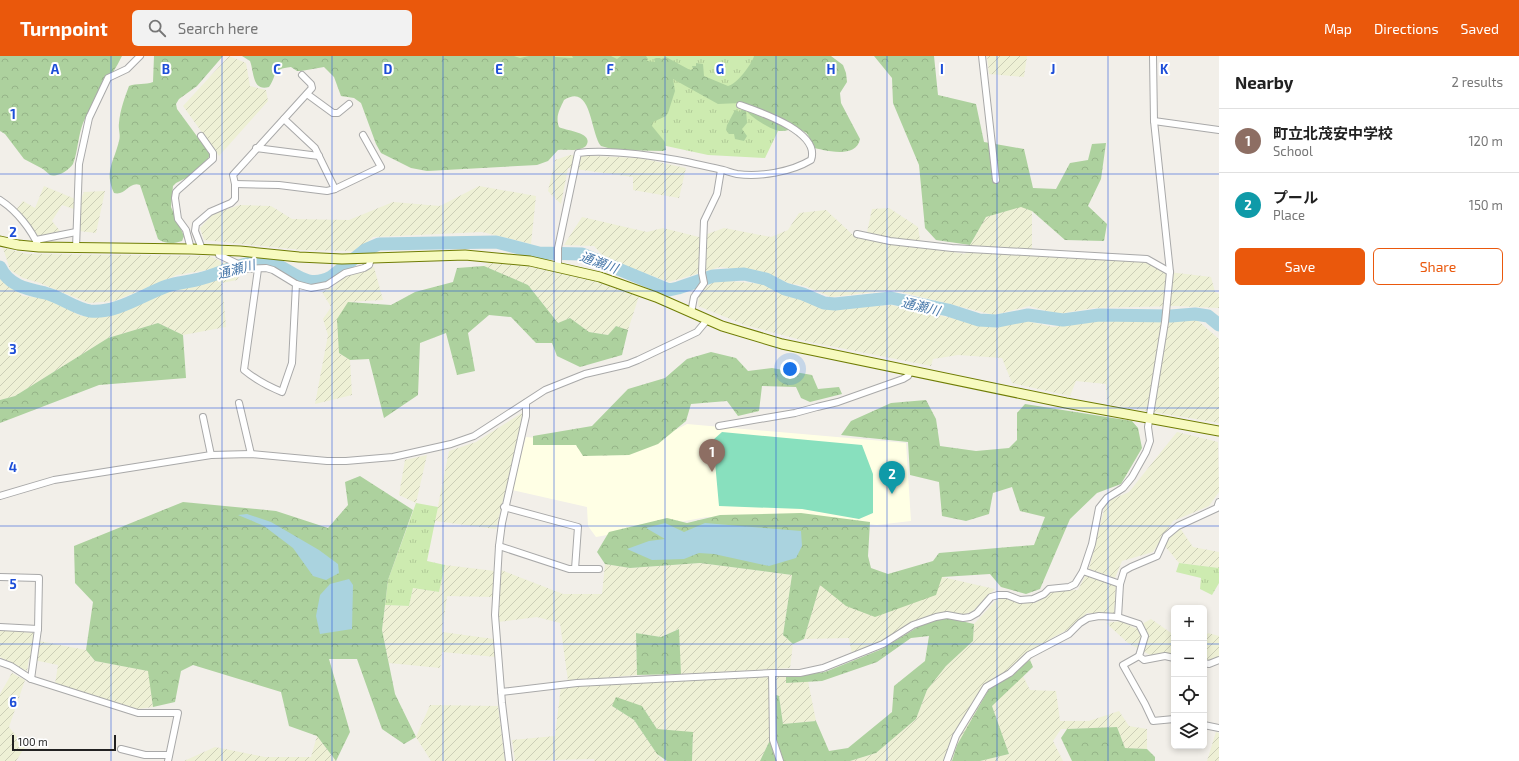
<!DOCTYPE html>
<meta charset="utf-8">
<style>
:root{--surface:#fff;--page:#f2f2f2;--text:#222;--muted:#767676;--line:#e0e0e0;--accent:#ea580c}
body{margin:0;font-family:"Exo 2","Noto Sans JP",sans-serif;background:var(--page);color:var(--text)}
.controls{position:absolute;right:12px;bottom:12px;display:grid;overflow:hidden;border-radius:6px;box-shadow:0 2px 6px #0003}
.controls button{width:36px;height:36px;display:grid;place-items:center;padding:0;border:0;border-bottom:1px solid var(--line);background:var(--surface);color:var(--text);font:20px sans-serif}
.scale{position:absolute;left:12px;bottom:10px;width:104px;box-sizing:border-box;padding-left:4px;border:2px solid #222;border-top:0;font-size:11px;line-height:14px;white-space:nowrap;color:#222;-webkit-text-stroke:3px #fff;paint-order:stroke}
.you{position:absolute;left:790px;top:313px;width:14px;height:14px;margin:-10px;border:3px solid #fff;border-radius:50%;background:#1a73e8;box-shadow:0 0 0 6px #1a73e833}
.badge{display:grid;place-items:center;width:26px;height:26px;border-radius:50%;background:var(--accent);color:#fff;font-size:13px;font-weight:700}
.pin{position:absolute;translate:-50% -33px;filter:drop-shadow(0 1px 2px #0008)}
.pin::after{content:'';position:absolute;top:21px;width:14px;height:12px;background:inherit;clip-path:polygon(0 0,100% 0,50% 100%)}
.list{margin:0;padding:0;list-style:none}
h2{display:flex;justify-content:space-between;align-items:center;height:52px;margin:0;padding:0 16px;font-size:17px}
h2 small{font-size:13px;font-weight:400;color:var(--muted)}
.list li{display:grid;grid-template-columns:26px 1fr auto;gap:12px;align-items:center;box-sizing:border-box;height:64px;padding:0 16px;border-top:1px solid var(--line)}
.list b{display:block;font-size:15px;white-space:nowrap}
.list p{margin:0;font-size:13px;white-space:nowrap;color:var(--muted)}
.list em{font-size:13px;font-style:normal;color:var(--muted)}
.actions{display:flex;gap:8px;padding:12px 16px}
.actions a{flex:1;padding:9px 0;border:1px solid var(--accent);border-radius:6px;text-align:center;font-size:14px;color:var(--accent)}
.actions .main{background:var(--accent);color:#fff}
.icon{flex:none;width:22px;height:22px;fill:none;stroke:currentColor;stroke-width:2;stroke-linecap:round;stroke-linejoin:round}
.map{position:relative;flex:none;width:1219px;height:705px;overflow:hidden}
header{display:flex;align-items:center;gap:24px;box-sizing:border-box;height:56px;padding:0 20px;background:var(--accent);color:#fff}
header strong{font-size:19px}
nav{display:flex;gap:22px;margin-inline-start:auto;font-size:14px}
.search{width:280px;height:36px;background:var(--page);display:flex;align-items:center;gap:10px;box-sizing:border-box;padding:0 14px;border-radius:6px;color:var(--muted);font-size:15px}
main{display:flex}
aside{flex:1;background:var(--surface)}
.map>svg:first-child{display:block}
</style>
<header>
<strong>Turnpoint</strong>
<div class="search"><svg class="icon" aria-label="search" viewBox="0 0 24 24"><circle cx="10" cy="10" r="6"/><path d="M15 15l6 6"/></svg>Search here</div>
<nav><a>Map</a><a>Directions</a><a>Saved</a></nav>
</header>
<main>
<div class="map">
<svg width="1219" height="705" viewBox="0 0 1219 705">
<defs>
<pattern id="farmland-furrows" width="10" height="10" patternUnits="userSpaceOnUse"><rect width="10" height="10" fill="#eef0d5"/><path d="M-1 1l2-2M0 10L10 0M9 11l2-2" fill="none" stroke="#ccceb7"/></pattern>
<pattern id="grass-tufts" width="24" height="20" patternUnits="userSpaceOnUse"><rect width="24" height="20" fill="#cdebb0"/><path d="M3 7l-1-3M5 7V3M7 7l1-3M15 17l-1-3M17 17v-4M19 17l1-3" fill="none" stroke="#b0c997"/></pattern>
<pattern id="forest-crowns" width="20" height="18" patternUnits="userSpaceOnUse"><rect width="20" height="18" fill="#add19e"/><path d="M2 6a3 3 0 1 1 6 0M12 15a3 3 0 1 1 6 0" fill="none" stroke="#95b388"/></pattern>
</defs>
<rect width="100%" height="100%" fill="#f2efe9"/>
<path fill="#ffffe5" d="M687,368L906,387L911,465L877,469L797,460L707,461L596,481L588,470L587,451L512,434L526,381L578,386L650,387Z"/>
<g fill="url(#farmland-furrows)">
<path d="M229,0L246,7L250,30L266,34L268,45L219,100L183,50Z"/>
<path d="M987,0H1027L1024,21L989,18Z"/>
<path d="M570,99L640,102L686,112L679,142L633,134V121L568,112L561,148L548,135L555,104Z"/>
<path d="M44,130L80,145L84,136L105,135L96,177L79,175L80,155L62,149L52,165L60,175L39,181L16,154L23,145L35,152Z"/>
<path d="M479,130L536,140L531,188L482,176L373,181L357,195L302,194L204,184L200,172L213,158L240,149L271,150L292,163L349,164L393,146L440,150Z"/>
<path d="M1021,150L1032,155V199L1148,204L1169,216L1211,221L1215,236L1219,238V252L1176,250L1093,252L1058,258L1029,250L994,259L893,234L831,241L805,230L788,227L767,217L720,211L669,226L606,203L594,190L564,189L582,161L647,176L663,172L699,181L724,172L771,181L788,174L799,157L826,154L853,179L866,181L872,153L889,152L918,171L921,191L965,198L986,161Z"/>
<path d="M3,192L28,198L210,200L230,210L177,219L114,245L89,247L40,227L23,222L10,214Z"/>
<path d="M490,206L527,210L583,221L639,240L628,274L616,270L608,279L589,276L570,262L558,267L528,229L484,210Z"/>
<path d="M374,211L383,244L348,246L339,297L350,304L352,339L315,348L328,279L323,263L331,251L322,236L333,231L346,219Z"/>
<path d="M241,217L237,224L222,227L226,271L183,279L158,267L108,282L15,340L0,344V223L23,240L49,243L81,260H104L174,231Z"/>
<path d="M716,224L763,228L784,239L802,242L825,253L891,249L994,271L1026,265L1053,271L1098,265L1197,264L1219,283V367L1107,348L1106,328L1076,325L1070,340L1012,327L1002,302L958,299L933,303L931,310L805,285L745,269L698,250L699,236Z"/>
<path d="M522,357L523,363L496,473L435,465L449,395L476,386Z"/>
<path d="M1177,376L1218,386L1219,436L1209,450L1173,465L1153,496L1122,505L1115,522L1089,513L1106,446L1129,436Z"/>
<path d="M427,399L416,447L399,439L405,404Z"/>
<path d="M1180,472L1193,491L1219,496V512L1179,507L1165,490L1169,482Z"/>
<path d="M700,507L792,519L783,579L793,588L790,612L681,618L678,573L661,581L636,577L637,619L568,625L560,567L537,561L498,566L501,514L563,538H602L605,508L630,512Z"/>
<path d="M445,509L495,515L493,541L447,540L442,576L494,583L497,601L442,596L440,612L389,607L382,574L385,549L409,550L413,532L439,536Z"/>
<path d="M1086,518L1116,530L1114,559L1087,557L1069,573L1050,583L1030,604L990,631L957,689L952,705H850L876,697L916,663L927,634L946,610L973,585L974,568L1000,540L1035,547L1054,535L1078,534Z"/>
<path d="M942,521L995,533L973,555L965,558L944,557L882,587L852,598L849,582L804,583L820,528L846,550Z"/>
<path d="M1151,563L1174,579V599L1171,597L1150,599L1128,587L1106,567L1121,565L1135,572Z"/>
<path d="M0,574L34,577V584L86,594L95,605L149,615L153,651L137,653L55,628L58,609L29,603L27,615L0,601Z"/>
<path d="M1208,577L1219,580V601L1213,605H1204V582Z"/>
<path d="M12,617L25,624L9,671L25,691L16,705H0V638Z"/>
<path d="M770,619L786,621V627L808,625L816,665L783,668L779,640L770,684L760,705H692L693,677L657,673L642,650H612L634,664L657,698L663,705H594V703L515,705L512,684L555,680L561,630Z"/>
<path d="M1023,620L1030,634L1056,635L1060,665H1089L1119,655L1129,670L1147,673V693L1125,692L1117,671L1067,673H1061L1053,685L1063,705H980L1009,698L992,650Z"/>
<path d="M430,649L498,650L505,705H431L416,681Z"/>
<path d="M1216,676L1219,677V705H1207Z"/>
<path d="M317,680L336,705H184L215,691L265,701H311Z"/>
</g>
<g fill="url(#grass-tufts)">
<path d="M340,0H806L780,71L765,102L708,99L643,85L617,29Z"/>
<path d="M416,447L438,451L427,505L445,509L439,536L413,532L409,550L385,549L388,524Z"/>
<path d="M1179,507L1219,512V527L1212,539L1200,533L1201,522L1176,516Z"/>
</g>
<g fill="url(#forest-crowns)">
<path d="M0,0H122C111,23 93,43 83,67C78,80 78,95 73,108C68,115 58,121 50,119L43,113L24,103L5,78L0,75Z"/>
<path d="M154,0H223L197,30L179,43L176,48L177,53L210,98L208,103L190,120L176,127L173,130L171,151L184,180L182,185C174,188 164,188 158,183L140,129C129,125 126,140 114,137C104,115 114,106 119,85C121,79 118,73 119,67C120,54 125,41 129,30C137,27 145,29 153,26Z"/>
<path d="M242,0H514L520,2L529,0H555V1L573,2L572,0H611L617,3L621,0H646L648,3L647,5L655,6L654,3L656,2H660L661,3L666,1L690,14L693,13L692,10H696V7L703,8L704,20L728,30C736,29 752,8 754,0H831L843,9L846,17L847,26L840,37L841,47L860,83C857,100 835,96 823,94C821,93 817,93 814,92C808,88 813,77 800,74C793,72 788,75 782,75C774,76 750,61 746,54L747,67L742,73L747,80L744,85L735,83L734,78H729L726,74L727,69L735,54L740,56L742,53H746L740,47L718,48L673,23L675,35L668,57L666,60L653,66L652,70L665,86L666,94L663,95L615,94L601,90C590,77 592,26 564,44C560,53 555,60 559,71C566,75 592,76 587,88C586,91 583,92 580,93C573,95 565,93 558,94L548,105L537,109L427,115L411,112L381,97L376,88L361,47L354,42L341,40L334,21L324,11L301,15H297L291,11C271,13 278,18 269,31C252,36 254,15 250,5Z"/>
<path d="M874,0H934L938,39L976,48L984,86L1024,93L1033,132L1056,133L1070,107L1088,104L1092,88L1106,87L1101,123L1088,150L1107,168L1104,185L1065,184L1032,155L1021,151L986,161L970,189L936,184L925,172L919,109L893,47L892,22Z"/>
<path d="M484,210L528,229L558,267L570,262L589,276L608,279L616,270L628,274L622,299L580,311L557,300L552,287H536L511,261L489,259L468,277L475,315L457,319L446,277L420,287L418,339L384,362L369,303L350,304L339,297L337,263L348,246L391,249L415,236L453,226L457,212Z"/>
<path d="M158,267L183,279L186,322L99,329L0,367V344L15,340L108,282Z"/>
<path d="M711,296L736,302L748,315L772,312L812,319L818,333L839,331L842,338L810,346L801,342L796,331L762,330L759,355L738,360L727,345L691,348L686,365L658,388L629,399L583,400L576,389H533V380L592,370L628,333L665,322L687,303Z"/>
<path d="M926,344L936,363L940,390L976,395L1009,392L1017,384V357L1025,348L1132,365L1138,372L1142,392L1121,428L1097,437L1070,463L1040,533L1026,538L1001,531L990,518L942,521L936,539L875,561L846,550L820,529L804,583L793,588L783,579L792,519L700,507L630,512L605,508L597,496L609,476L667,462L687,467L720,459L801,457L870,466L868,500L871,512L888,518L933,505L939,497L1034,489L1045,461L1020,455L1012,431L993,437L989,458L966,465L942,460L939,426L910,419L908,386L841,379L851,365L891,347Z"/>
<path d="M360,420L413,454L388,524L382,574L395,638L416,681L404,688L382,673L357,603H329L350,676L336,705L317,680L289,670L281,636L193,609L181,615L175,646L153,651L148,615L95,605L86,594L93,546L75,527L74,490L183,446L276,455L328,472L348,449L345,426Z"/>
<path d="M944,561L974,568L973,585L946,610L927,634L916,663L876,697L850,705H760L770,684L769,636L779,640L783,668L816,665L829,695L848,692L892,656L894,630L925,605L929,580L911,582L877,606L822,625L786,627V621L825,616L882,593L921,569Z"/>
<path d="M679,573L681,618L637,619L636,577L661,581Z"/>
<path d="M1030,604L1033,611L992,650L1009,698L980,705H952L957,689L990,631Z"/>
<path d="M616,641L642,650L657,673L693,676L692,705H667L657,698L634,664L612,650Z"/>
<path d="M1117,671L1125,692L1147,693L1155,701V705H1072L1061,682L1067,673Z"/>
</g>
<path fill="#88e0be" d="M722,376L862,389L873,418V457L859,463L802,453L719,450L713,384Z"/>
<g fill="#aad3df">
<path d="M247,458L271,466L319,494L338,508L339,517L326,524L313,520L293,492L264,470L238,459Z"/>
<path d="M665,467L684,476L705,467L801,475L802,490L796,502L769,510L714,498L699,497L684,503L652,504L627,493L649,485L665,483L646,472Z"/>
<path d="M349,523L353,529L352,573L320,578L316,560L320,539L330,528Z"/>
</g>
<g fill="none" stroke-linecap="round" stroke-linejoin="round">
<path stroke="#aad3df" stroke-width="13" d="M0,211C9,230 27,233 45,237C59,240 76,253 90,255C116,258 144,238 167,230C179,226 191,226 203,222C218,218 231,211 246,208C254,206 266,204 273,207C294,216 307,234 331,221L365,194L379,188L496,186L539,197L582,198L669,234L678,232L713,220L744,218L766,223L785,233L803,238L824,247L835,248L891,242L948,254L979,264L997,265L1028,259L1063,264L1099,259L1171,260L1195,258L1208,260L1219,269"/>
<defs>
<g id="street">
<path d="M982,0L996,124"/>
<path d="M307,38L333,57H338L349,48"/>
<path d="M284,63L315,92L335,133"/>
<path d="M1154,65L1219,74"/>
<path d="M256,92L319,100"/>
<path d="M235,128L279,129L327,135L335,133L381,111L363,79"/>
<path d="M0,144C17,155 31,173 39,191"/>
<path d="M857,178L890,185L952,192L1147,203L1170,216"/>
<path d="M36,184L76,176"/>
<path d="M76,192L79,108L89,62L108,22L127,13L140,0"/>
<path d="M191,193L186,174L178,163L175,142L176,136L179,133L213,103V97L201,80"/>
<path d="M202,193L195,175L196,168L210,156L231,147L235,143V128L233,119L312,32L311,28L302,19"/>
<path d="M218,194L219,199L238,208L244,213L266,212L273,214L296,228L311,232L327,229L345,217L364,212L369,209L371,203"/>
<path d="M558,210V192L578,97C610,93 655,100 687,106C699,109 711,111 723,114C727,115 732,117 737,118C761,121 791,116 811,104C821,76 760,56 740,49"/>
<path d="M258,213L244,314C256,324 267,330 282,336L292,307L296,228"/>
<path d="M691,257L694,241L704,227L702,217L704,165L717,138L721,114"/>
<path d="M239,347L251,398"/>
<path d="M203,361L211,399"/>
<path d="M719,370L795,357L817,351L838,346L903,323L908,320L911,314"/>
<path d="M0,440L54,424L211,399L251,398L327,405H346L393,401L451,388L474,380L545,334L585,318L628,308L638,304L697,276L707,264"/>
<path d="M504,451L578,471L575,513"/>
<path d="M499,490L569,513H599"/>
<path d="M1083,515L1120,528L1124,515L1131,511L1157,500L1166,480L1178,470L1217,452L1219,446"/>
<path d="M0,521L39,522L38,573L31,623"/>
<path d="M1118,561L1120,528"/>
<path d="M0,571L38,573"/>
<path d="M1139,600L1123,609L1145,648L1153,665L1174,663"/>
<path d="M0,606L11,610L31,623L138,657H178L168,705"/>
<path d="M1204,607L1209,608L1219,604"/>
<path d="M772,617L773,684L780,705"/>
<path d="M501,636L577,627L772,617H800L823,612L883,588L913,569L936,561L947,559L963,562L970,561L977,557L991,541L998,539H1007L1020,544L1033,543L1044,538L1049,533L1069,531L1075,528L1083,515L1092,488L1099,452L1107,442L1123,432L1132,421L1146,396L1150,385L1148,371L1165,266L1170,216L1154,65L1153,0"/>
<path d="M1204,669L1219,672"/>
<path d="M121,693L145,699H169"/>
<path d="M509,705L502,647L495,559L499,490L502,467L526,360V347"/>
<path d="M947,705L956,680L986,631L1010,617L1029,599L1069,578L1080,567L1088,562L1099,560L1118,561L1139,568L1145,580L1139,600L1144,604L1165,600L1174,602"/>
</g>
<path id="secondary" d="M0,185L18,189L39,191L191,193L240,195L299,201L342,203L465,199L530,205L600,221L656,241L722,270L782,288L1066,347L1219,375"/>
</defs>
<use href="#street" stroke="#a9a9a9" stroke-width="8"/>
<use href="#secondary" stroke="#707d05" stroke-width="11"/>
<use href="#street" stroke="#fff" stroke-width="6"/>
<use href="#secondary" stroke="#f7fabf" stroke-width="9"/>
</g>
<path fill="none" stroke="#1d4ed8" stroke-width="1" stroke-opacity="0.55" d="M111,0V705M222,0V705M332,0V705M443,0V705M554,0V705M665,0V705M776,0V705M887,0V705M997,0V705M1108,0V705M0,118H1219M0,235H1219M0,352H1219M0,470H1219M0,588H1174M1204,588H1219"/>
<g text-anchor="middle" stroke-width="4" stroke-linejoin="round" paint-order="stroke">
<g font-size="13" font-style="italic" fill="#4a7aab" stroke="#fff">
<text transform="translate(599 206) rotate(20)" y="5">通瀬川</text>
<text transform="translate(236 213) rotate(-15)" y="5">通瀬川</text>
<text transform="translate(921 250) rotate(14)" y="5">通瀬川</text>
</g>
</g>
<g font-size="13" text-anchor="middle" font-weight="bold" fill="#1d4ed8" stroke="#fff" stroke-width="4" stroke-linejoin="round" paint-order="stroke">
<text x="55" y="18">A</text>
<text x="166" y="18">B</text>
<text x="277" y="18">C</text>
<text x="388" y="18">D</text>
<text x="499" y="18">E</text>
<text x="610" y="18">F</text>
<text x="720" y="18">G</text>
<text x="831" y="18">H</text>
<text x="942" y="18">I</text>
<text x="1053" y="18">J</text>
<text x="1164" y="18">K</text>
<text x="13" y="63">1</text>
<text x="13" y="181">2</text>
<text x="13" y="298">3</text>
<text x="13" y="416">4</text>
<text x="13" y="533">5</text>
<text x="13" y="651">6</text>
</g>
</svg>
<div class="controls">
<button>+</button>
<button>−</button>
<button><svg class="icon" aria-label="locate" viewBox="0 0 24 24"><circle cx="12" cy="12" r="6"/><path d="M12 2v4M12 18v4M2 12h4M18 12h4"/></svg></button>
<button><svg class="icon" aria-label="layers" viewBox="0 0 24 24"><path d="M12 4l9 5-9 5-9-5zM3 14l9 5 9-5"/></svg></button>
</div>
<div class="scale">100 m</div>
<div class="you"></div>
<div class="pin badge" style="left:712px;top:416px;background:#8d6e63">1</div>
<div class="pin badge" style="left:892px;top:438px;background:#0f9aa8">2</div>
</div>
<aside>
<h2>Nearby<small>2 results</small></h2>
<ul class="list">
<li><span class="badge" style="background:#8d6e63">1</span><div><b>町立北茂安中学校</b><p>School</p></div><em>120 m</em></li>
<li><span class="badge" style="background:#0f9aa8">2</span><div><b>プール</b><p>Place</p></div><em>150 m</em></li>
</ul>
<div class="actions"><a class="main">Save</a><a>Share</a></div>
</aside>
</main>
